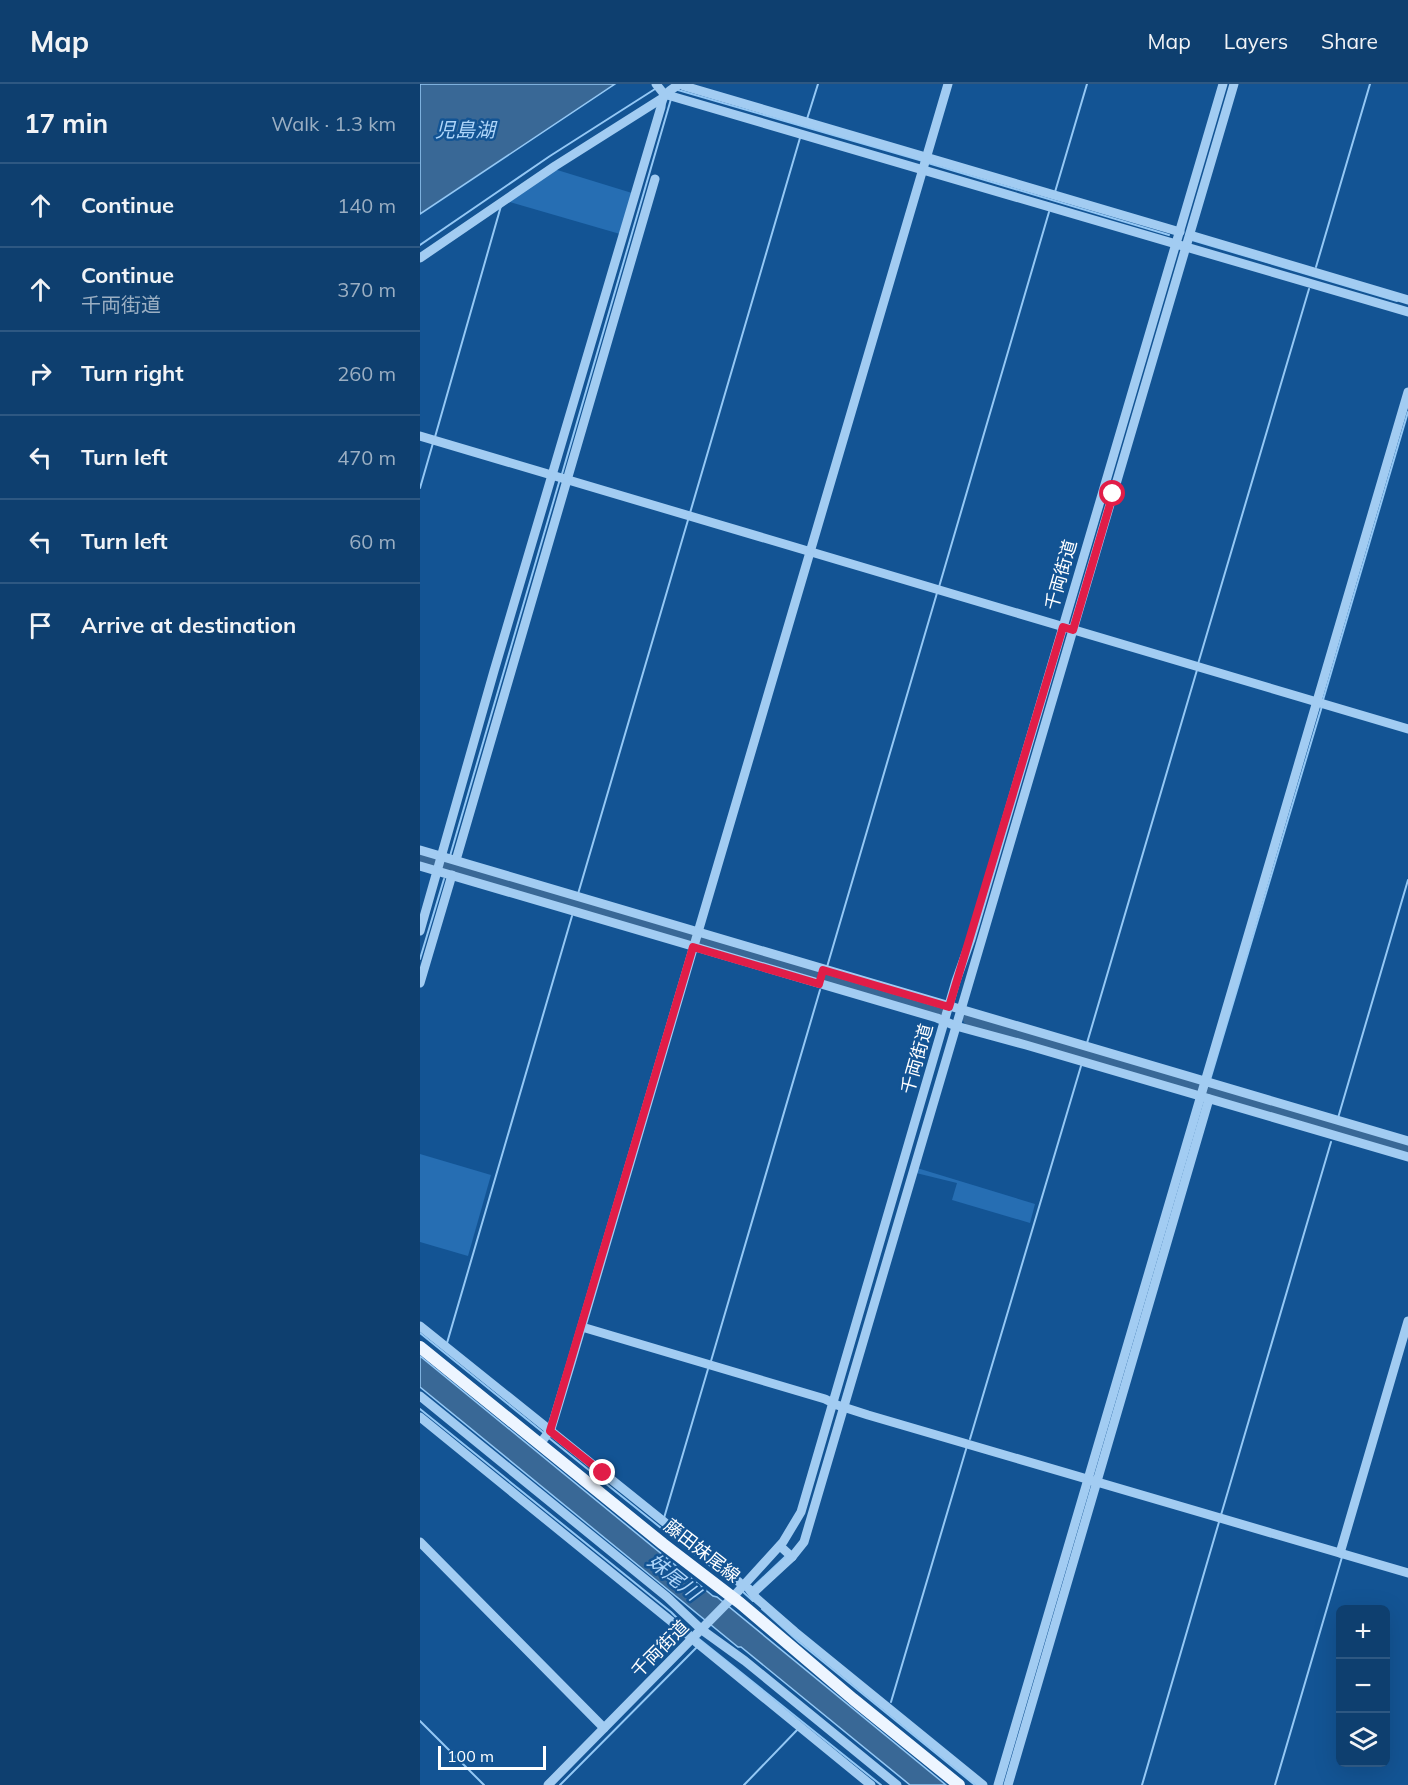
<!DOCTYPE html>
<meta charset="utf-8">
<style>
:root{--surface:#0e3f6f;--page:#1c4a77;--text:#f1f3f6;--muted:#9bafc3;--line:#2e5882}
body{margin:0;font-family:Mulish,"Noto Sans JP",sans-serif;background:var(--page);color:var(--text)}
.controls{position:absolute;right:18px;bottom:18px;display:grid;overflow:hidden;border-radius:9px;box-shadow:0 6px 24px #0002}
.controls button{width:54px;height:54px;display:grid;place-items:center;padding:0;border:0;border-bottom:2px solid var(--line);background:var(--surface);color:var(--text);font:30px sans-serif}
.scale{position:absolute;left:18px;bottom:15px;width:108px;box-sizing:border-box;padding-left:6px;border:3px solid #fff;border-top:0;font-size:16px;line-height:21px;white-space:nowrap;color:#fff;-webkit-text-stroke:4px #135494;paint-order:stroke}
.stop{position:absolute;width:18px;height:18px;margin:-14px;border:4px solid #e11d48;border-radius:50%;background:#fff}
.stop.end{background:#e11d48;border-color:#fff;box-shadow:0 2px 6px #0008}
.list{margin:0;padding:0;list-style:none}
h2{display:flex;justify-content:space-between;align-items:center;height:78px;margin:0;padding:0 24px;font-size:26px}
h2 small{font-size:20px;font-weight:400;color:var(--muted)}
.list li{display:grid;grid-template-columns:39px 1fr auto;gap:18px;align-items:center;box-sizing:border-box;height:84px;padding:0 24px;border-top:2px solid var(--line)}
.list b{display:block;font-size:22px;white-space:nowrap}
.list p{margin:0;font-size:20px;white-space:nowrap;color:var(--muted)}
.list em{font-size:20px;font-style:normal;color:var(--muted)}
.icon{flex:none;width:33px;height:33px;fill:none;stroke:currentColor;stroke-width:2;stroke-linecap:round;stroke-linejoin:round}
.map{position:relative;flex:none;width:988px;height:1701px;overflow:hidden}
header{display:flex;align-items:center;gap:36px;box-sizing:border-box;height:84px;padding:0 30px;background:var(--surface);border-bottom:2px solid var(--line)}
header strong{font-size:28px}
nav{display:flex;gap:33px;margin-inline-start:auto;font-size:21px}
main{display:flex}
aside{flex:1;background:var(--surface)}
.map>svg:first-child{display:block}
</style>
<header>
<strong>Map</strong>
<nav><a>Map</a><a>Layers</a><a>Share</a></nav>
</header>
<main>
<aside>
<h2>17 min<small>Walk · 1.3 km</small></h2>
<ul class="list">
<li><svg class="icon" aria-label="ahead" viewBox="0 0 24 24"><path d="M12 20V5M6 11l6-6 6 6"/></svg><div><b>Continue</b></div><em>140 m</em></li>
<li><svg class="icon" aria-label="ahead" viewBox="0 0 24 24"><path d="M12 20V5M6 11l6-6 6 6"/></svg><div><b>Continue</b><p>千両街道</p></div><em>370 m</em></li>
<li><svg class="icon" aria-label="right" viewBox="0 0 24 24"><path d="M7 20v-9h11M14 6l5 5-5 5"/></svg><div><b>Turn right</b></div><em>260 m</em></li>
<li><svg class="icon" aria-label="left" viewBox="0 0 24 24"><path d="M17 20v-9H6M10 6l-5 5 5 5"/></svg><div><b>Turn left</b></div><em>470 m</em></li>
<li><svg class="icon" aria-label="left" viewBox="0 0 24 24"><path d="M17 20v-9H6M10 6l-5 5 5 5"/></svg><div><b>Turn left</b></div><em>60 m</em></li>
<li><svg class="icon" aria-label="arrive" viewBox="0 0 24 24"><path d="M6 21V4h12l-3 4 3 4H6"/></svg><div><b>Arrive at destination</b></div></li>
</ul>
</aside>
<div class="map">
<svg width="988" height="1701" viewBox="0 0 988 1701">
<rect width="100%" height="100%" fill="#135494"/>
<g fill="#266eb3">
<path d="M134,85L212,109L200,150L86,117Z"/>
<path d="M0,1070L71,1091L48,1172L0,1158Z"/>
<path d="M497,1084L615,1120L610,1139L532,1116L537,1099L496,1089Z"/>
</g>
<g fill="#396896" stroke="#94c8f5" stroke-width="1.5">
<path d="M0,0H195L0,130Z"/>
<path d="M0,1272L293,1512L297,1513L526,1701H490L321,1563H318L0,1303Z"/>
</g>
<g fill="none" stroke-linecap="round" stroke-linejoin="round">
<g stroke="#94c8f5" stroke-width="2">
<path d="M258,6L503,77"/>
<path d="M387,35L398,0"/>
<path d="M508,79L749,151"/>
<path d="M635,108L667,0"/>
<path d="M772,156L977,217"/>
<path d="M0,161L130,72L235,5"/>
<path d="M896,183L950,0"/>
<path d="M15,353L81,122"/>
<path d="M142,390L251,15"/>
<path d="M0,404L13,359"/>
<path d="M270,429L380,54"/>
<path d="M519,503L629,128"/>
<path d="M778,580L889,205"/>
<path d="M903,616L988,328"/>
<path d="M30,772L140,395"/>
<path d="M158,810L268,436"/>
<path d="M0,875L24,795"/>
<path d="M407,883L517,509"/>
<path d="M667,959L777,586"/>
<path d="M790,996L902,622"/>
<path d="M918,1034L988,796"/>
<path d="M0,1249L125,1350"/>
<path d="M27,1259L152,832"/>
<path d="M291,1277L400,906"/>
<path d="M0,1325L251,1528L271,1548"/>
<path d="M129,1354L261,1460L308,1495"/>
<path d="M550,1355L661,982"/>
<path d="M801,1431L911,1058"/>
<path d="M244,1434L288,1285"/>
<path d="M332,1504L367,1471"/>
<path d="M322,1507L333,1517"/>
<path d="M342,1525L379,1558L555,1701"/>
<path d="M279,1555L461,1701"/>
<path d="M471,1618L547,1362"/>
<path d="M0,1637L64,1701"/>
<path d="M140,1701L278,1562"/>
<path d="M324,1701L378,1645"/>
<path d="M722,1701L799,1438"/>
<path d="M855,1701L922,1473"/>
</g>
<g stroke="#396896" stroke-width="14">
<path d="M0,772L518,926"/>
<path d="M550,935L988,1063"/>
</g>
<g stroke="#a2ccf2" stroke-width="9">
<path d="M236,0L244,10L988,228"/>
<path d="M262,0L264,2L760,148"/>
<path d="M770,151L988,216"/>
<path d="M0,174L135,82L241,15"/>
<path d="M0,352L988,645"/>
<path d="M0,766L988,1057"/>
<path d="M36,776L235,95"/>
<path d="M0,782L517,934L536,942L606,961L988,1073"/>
<path d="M0,847L74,587L241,23C242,10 250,6 260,0"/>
<path d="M0,899L32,791"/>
<path d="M0,1242L319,1498"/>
<path d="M162,1243L405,1315L417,1321L448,1331L988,1489"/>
<path d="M0,1312L247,1513L282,1546L325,1577L477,1701"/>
<path d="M0,1333L268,1551"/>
<path d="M120,1360L131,1345L151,1279L528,0"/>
<path d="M0,1458L184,1644"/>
<path d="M360,1462L372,1473L384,1458L814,0"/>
<path d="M920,1469L988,1237"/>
<path d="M329,1505L336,1514L375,1548L563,1701"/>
<path d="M333,1509L372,1473"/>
<path d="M276,1558L451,1701"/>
<path d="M128,1701L313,1513L363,1458L381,1428L536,897L551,855L803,0"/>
<path d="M578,1701L988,308"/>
<path d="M588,1701L789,1015"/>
</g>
<path stroke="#edf5ff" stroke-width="12" d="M0,1263L243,1460L320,1519L433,1615L539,1701"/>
</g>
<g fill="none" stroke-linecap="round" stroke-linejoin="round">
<path stroke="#e11d48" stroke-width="8" d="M183,1389L130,1347L273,863L399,900L403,886L529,923L643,543L653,546L693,410"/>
</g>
<g text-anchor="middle" stroke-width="5" stroke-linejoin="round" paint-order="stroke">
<g font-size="18" fill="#fff" stroke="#135494">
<text transform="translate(641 491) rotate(-74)" y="6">千両街道</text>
<text transform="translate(497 975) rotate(-74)" y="6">千両街道</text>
<text transform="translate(282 1467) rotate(38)" y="6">藤田妹尾線</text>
<text transform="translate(240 1565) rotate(-45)" y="6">千両街道</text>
</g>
<g font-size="20" font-style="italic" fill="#aed5f9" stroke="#135494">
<text x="45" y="53">児島湖</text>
<text transform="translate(254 1493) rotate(39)" y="7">妹尾川</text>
</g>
</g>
</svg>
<div class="controls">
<button>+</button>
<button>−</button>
<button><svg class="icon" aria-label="layers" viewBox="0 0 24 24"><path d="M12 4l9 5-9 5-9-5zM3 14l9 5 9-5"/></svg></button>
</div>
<div class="scale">100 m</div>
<div class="stop" style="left:693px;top:410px"></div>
<div class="stop end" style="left:183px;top:1389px"></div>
</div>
</main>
